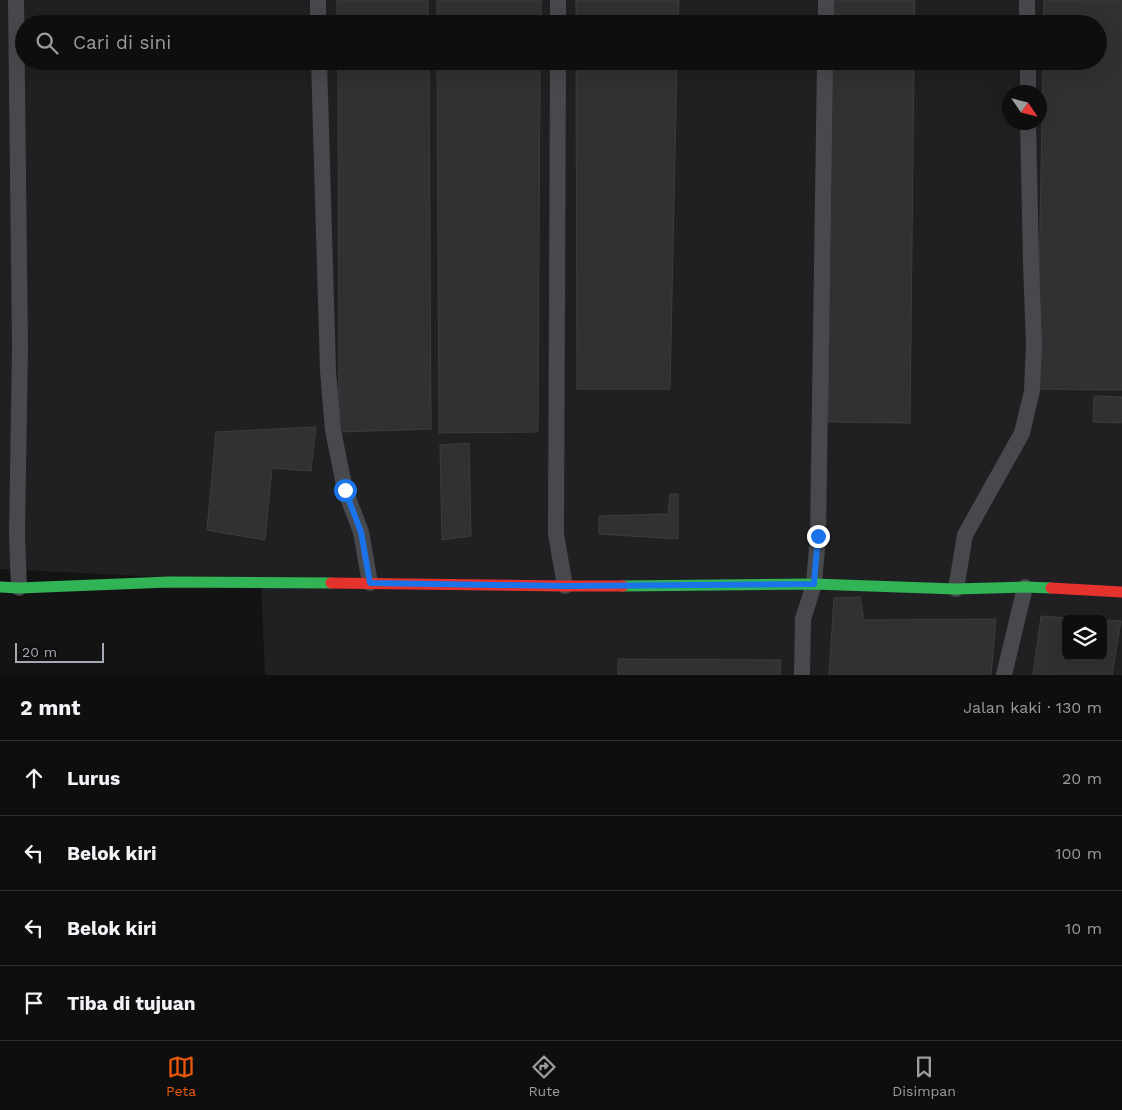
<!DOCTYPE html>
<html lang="id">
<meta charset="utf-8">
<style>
:root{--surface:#0e0e0f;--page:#171718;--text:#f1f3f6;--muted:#9b9c9e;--line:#2e2e2f;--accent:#ea580c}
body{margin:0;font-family:"Work Sans",sans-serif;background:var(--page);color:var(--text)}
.controls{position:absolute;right:15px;bottom:15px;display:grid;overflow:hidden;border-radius:8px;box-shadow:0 5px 20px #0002}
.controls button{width:45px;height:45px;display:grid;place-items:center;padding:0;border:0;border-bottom:1px solid var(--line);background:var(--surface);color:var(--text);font:25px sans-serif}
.compass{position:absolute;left:1002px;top:85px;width:45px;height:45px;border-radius:50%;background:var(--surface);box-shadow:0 5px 20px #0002;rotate:125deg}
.scale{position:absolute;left:15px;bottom:12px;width:89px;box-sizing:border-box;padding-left:5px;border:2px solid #a5a9b5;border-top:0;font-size:14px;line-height:18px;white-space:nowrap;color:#a5a9b5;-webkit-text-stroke:4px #0e0e0f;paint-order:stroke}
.stop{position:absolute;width:15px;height:15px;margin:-11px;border:4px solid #1a73e8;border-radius:50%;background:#fff}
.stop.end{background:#1a73e8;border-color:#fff;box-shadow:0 1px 5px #0008}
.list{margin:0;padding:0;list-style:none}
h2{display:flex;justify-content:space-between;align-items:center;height:65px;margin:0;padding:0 20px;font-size:21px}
h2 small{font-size:16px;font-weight:400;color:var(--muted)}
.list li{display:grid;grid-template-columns:32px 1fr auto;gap:15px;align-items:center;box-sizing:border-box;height:75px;padding:0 20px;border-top:1px solid var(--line)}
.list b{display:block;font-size:19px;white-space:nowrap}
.list em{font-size:16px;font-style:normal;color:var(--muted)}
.icon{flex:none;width:28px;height:28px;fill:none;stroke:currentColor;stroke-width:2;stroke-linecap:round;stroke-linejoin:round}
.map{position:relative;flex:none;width:1122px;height:675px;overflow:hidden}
.search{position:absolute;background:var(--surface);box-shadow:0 5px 20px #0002;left:15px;right:15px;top:15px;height:55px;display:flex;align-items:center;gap:12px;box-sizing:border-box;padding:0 18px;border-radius:28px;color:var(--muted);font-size:19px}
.sheet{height:365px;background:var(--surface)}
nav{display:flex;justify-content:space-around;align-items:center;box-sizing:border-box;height:70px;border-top:1px solid var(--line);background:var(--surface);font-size:14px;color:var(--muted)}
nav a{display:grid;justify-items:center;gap:2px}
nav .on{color:var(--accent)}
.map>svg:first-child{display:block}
</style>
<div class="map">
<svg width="1122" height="675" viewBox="0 0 1122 675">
<rect width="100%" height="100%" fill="#131314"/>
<path fill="#202022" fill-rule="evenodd" d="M0,0H1122V675H265L261,582L0,569ZM24,24H1098V61H24ZM1010,92H1040V122H1010ZM1066,619H1103V656H1066Z"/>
<g fill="#313133" stroke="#3c3d40">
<rect x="337" y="0" width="91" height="24"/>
<rect x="437" y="0" width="104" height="24"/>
<path d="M576,0H679L678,24H576Z"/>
<path d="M833,0H915L914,24H832Z"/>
<path d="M1044,0H1122V390L1037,389L1043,61H1098V24H1043Z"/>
<path d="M338,61H429L431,429L339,432Z"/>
<path d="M437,61H540L538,432L439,433Z"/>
<path d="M576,61H677L670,389H577Z"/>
<path d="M832,61H914L910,423L828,422Z"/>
<path d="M1094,396L1122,397V423L1093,422Z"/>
<path d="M316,427L311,471L272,468L265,540L207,530L216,432Z"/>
<path d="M469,443L471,536L442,540L440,445Z"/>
<path d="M670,494H678V539L599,534V516L668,514Z"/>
<path d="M860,597L864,620L996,619L991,675H829L834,598Z"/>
<path d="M1041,616L1081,619H1066V656H1103V620L1121,621L1112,675H1033Z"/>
<path d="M618,659L781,660L780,675H618Z"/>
</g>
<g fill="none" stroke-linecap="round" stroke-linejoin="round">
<g stroke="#48494c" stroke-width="16">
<path d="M16,0L20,347L17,535L19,588"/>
<path d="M318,0V24"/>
<path d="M1027,0V24"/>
<path d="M558,24V0"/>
<path d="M826,24V0"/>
<path d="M319,61L328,371L333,430L345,490L361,532L370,583"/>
<path d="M558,61L556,534L565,586"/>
<path d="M1028,61V92"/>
<path d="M956,589L965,535L1022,433L1032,391L1034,345L1031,264L1028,122"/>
<path d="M802,675L803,619L814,584L818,536L825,61"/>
<path d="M1004,675L1025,587"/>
</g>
<g stroke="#30b455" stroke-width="11">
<path d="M623,586L814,584L956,589L1025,587L1051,588"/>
<path d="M0,587L19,588L169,582L331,583"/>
</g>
<g stroke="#e5322d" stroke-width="11">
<path d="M331,583L565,586H623"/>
<path d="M1051,588L1122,592"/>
</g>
</g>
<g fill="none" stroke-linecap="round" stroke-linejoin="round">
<path stroke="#1a73e8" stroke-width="6" d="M345,490L361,532L370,583L565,586L814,584L818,536"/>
</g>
</svg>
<div class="controls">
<button><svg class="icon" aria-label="layers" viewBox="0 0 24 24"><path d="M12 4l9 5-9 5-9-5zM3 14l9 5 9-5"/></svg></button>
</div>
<svg class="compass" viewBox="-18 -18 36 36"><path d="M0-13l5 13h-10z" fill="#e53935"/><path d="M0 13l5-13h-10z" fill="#9b9c9e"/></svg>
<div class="scale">20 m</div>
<div class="stop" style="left:345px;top:490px"></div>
<div class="stop end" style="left:818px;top:536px"></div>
<div class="search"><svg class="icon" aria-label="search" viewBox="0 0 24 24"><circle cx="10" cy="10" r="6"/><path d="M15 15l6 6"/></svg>Cari di sini</div>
</div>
<section class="sheet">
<h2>2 mnt<small>Jalan kaki · 130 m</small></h2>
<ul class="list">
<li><svg class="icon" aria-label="ahead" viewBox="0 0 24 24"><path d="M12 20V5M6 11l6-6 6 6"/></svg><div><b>Lurus</b></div><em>20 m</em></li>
<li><svg class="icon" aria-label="left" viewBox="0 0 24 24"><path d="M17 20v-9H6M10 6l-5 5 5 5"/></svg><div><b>Belok kiri</b></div><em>100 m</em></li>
<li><svg class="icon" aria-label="left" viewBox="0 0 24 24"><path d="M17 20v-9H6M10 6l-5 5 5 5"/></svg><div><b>Belok kiri</b></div><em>10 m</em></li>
<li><svg class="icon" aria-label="arrive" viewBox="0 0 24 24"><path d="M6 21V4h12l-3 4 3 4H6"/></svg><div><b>Tiba di tujuan</b></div></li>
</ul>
</section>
<nav>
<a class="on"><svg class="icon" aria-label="map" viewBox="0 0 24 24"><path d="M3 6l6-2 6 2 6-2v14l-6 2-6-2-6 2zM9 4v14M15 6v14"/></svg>Peta</a>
<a><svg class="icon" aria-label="directions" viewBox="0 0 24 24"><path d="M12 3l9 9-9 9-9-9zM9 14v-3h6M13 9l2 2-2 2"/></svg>Rute</a>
<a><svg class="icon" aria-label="saved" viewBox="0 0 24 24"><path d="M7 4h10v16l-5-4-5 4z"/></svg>Disimpan</a>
</nav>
